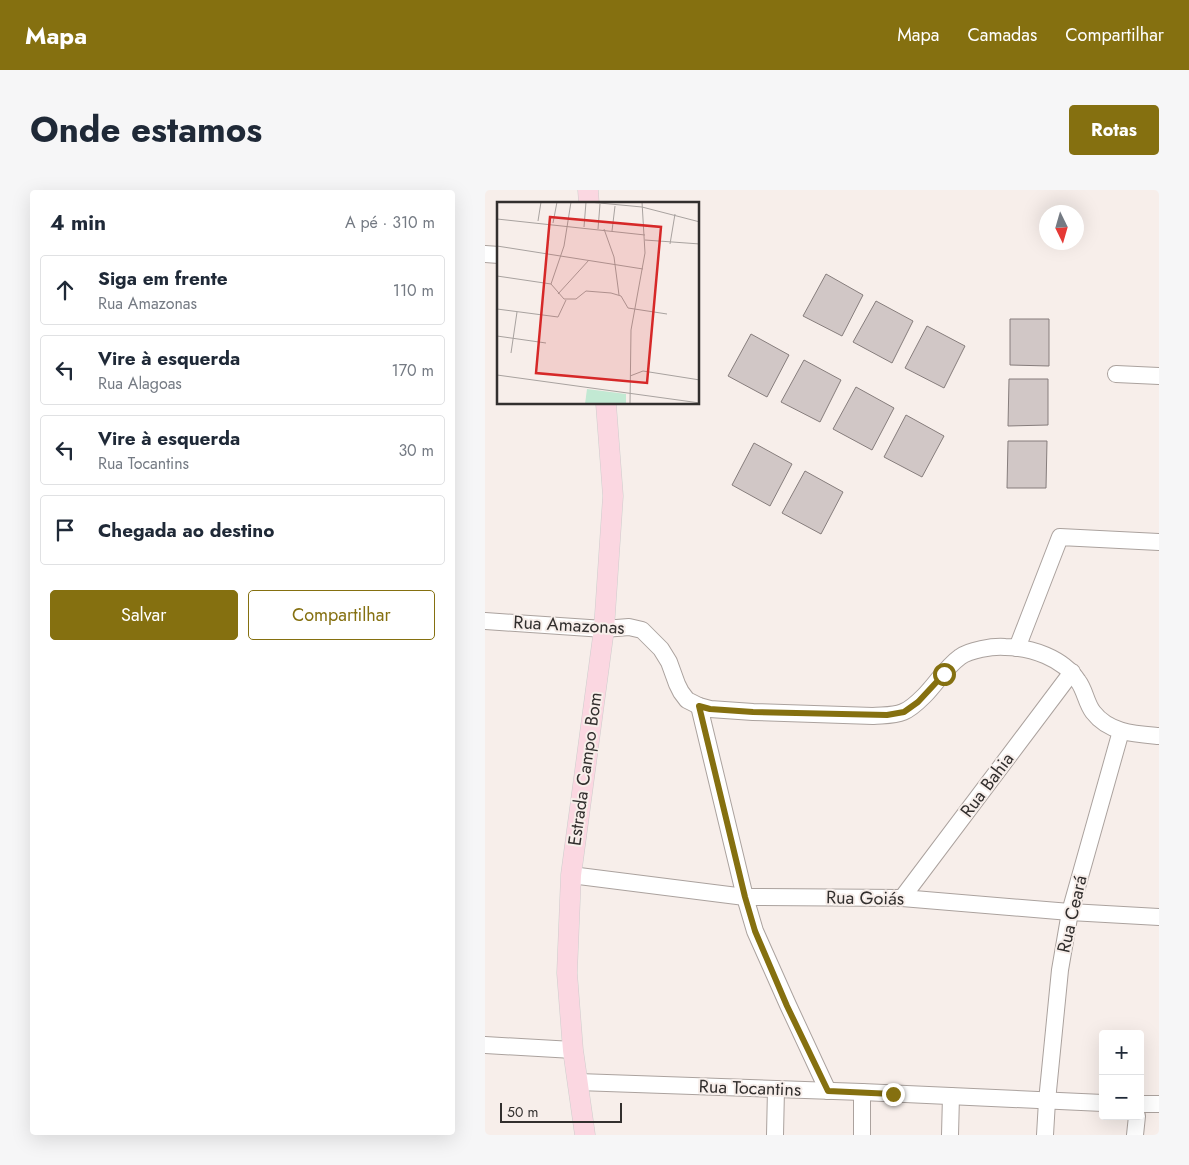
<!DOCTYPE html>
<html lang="pt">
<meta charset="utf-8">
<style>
:root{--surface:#fff;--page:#f6f6f7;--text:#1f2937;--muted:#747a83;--line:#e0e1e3;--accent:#857010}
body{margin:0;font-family:Jost,sans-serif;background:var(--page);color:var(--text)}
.controls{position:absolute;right:15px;bottom:15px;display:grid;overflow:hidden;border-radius:5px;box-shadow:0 5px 20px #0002}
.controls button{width:45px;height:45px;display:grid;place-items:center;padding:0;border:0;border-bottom:1px solid var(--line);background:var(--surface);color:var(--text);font:25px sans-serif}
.compass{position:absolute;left:554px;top:15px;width:45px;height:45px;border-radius:50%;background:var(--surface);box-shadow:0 5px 20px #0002;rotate:175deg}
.scale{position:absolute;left:15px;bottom:12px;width:122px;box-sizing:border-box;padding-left:5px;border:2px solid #322f2e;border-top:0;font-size:14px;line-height:18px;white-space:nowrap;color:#322f2e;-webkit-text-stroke:4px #f7eeea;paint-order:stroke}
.stop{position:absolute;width:15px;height:15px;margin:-11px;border:4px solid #857010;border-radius:50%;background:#fff}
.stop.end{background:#857010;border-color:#fff;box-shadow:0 1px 5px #0008}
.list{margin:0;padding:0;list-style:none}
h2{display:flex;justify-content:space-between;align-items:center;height:65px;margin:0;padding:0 20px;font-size:21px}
h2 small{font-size:16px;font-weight:400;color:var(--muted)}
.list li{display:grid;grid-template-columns:32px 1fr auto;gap:15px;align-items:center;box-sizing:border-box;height:70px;margin:0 10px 10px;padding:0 10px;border:1px solid var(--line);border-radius:5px}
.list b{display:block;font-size:19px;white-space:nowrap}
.list p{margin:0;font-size:16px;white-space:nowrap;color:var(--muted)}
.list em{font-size:16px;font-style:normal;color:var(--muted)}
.actions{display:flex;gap:10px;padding:15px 20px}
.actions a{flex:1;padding:11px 0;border:1px solid var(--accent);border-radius:5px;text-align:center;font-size:18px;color:var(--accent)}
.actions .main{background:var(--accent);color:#fff}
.icon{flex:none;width:28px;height:28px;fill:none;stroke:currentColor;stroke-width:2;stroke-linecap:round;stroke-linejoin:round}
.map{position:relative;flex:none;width:674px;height:945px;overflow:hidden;border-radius:5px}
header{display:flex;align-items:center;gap:30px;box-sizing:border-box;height:70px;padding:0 25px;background:var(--accent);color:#fff}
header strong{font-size:24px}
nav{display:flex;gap:28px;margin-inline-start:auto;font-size:18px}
.intro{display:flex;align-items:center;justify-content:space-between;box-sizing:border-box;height:120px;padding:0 30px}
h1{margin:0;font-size:35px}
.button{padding:12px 22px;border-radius:5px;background:var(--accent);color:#fff;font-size:18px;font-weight:700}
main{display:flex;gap:30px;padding:0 30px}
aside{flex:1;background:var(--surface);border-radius:5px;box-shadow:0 5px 20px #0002}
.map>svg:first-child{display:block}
</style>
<header>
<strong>Mapa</strong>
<nav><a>Mapa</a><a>Camadas</a><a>Compartilhar</a></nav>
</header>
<div class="intro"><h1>Onde estamos</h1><a class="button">Rotas</a></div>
<main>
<aside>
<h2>4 min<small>A pé · 310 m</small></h2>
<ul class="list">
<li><svg class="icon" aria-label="ahead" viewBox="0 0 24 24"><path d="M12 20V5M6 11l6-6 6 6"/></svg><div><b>Siga em frente</b><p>Rua Amazonas</p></div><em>110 m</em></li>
<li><svg class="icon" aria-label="left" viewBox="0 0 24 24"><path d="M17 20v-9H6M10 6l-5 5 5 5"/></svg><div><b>Vire à esquerda</b><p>Rua Alagoas</p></div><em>170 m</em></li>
<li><svg class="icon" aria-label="left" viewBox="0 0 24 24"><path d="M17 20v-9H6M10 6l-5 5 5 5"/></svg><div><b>Vire à esquerda</b><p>Rua Tocantins</p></div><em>30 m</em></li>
<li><svg class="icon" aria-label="arrive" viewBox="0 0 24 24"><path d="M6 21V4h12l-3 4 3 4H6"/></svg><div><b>Chegada ao destino</b></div></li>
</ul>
<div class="actions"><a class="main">Salvar</a><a>Compartilhar</a></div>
</aside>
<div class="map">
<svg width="674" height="945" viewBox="0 0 674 945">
<rect width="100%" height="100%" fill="#f7eeea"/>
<g fill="#d1c7c6" stroke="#867d7c">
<path d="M341,84L378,105L357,146L318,126Z"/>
<path d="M391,111L428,131L407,173L368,152Z"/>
<path d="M525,129H564V176L525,175Z"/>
<path d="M442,136L480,156L459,198L420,178Z"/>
<path d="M266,144L304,165L282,207L243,186Z"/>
<path d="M319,170L356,190L335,232L296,212Z"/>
<path d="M524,189H563V235L523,236Z"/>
<path d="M371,197L409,218L387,260L348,239Z"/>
<path d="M421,225L459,246L437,287L399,267Z"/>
<path d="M523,251H562L561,298H522Z"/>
<path d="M269,253L307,274L285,316L247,295Z"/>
<path d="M320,281L358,302L336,344L297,323Z"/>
</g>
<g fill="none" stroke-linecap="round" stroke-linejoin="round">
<defs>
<g id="minor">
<path d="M0,64L14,65"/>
<path d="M631,184L674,186"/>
<path d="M0,431L119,439L144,437L157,440L176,459L184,472L192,494L196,502L202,510L214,516L225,519L268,522L388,526C397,525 409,526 418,522C426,519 433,512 439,506C451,494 461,477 475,467C484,460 508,456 520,457C546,457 578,468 593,491C600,500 601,513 608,522C624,543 650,544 674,546"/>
<path d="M532,458L575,347L674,352"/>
<path d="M214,516L260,707L270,741L303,815L343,901"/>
<path d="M86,685L260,707L417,708L585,722L674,727"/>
<path d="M417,708L587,482"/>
<path d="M0,855L88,860"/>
<path d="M93,892L377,902L618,913"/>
<path d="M377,902V945"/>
<path d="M655,914H674"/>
<path d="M290,945L291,899"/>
<path d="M465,945L466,906"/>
<path d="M560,945L562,911L575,780L585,722L636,541"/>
<path d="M650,945L652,926"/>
</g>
<g id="major">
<path d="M103,0L104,14"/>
<path d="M100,945L88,860L82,783L86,685L119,439L128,306L121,214"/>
</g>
</defs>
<use href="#minor" stroke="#aba29e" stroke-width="18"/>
<use href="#major" stroke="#cecdcd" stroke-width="21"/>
<use href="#minor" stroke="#fff" stroke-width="16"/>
<use href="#major" stroke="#fbd7e1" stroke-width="20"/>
</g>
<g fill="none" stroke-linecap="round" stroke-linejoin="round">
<path stroke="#857010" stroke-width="6" d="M408,904L343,901L302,816L270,741L260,707L214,516L225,519L268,522L402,525L419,522L433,512L459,484"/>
</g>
<g text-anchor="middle" stroke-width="4" stroke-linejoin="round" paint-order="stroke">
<g font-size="18" fill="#322f2e" stroke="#f7eeea">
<text transform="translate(84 435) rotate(3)" y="6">Rua Amazonas</text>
<text transform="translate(100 579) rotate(-82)" y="6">Estrada Campo Bom</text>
<text transform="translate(502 595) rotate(-53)" y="6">Rua Bahia</text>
<text transform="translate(380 708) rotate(1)" y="6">Rua Goiás</text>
<text transform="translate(587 724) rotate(-77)" y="6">Rua Ceará</text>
<text transform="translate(265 898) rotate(2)" y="6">Rua Tocantins</text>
</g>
</g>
<g transform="translate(12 12)">
<rect width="202" height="202" fill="#f7eeea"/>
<path d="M90,187L129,192V202H88Z" fill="#c2e9d3"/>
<path fill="none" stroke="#a8a29f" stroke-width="1" d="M92,0L145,5L203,20M0,17L148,33M41,19L44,0M56,21L60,0M87,25L89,0M101,27L103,2M107,27L117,55L122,93M115,29L118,4M148,38L203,42M173,42L178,12M0,44L146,67M0,74L54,82M54,82L67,97H79L89,89L114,91L124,94L131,106L170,112M54,82L67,44L74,0M61,92L92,58M0,107L61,115L69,98M0,134L49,141M14,151L20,110M0,173L203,201M133,174L146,169L203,178M133,202L134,128L148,51L145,0"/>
<path fill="#d62828" fill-opacity="0.15" stroke="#d62828" stroke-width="2.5" d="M53,15L164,25L150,181L39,171Z"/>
<rect width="202" height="202" fill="none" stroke="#322f2e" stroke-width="2.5"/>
</g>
</svg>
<div class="controls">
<button>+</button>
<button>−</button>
</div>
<svg class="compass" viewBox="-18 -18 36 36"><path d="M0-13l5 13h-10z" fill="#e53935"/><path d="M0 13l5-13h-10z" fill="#747a83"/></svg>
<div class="scale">50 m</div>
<div class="stop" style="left:459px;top:484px"></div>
<div class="stop end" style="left:408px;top:904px"></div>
</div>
</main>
